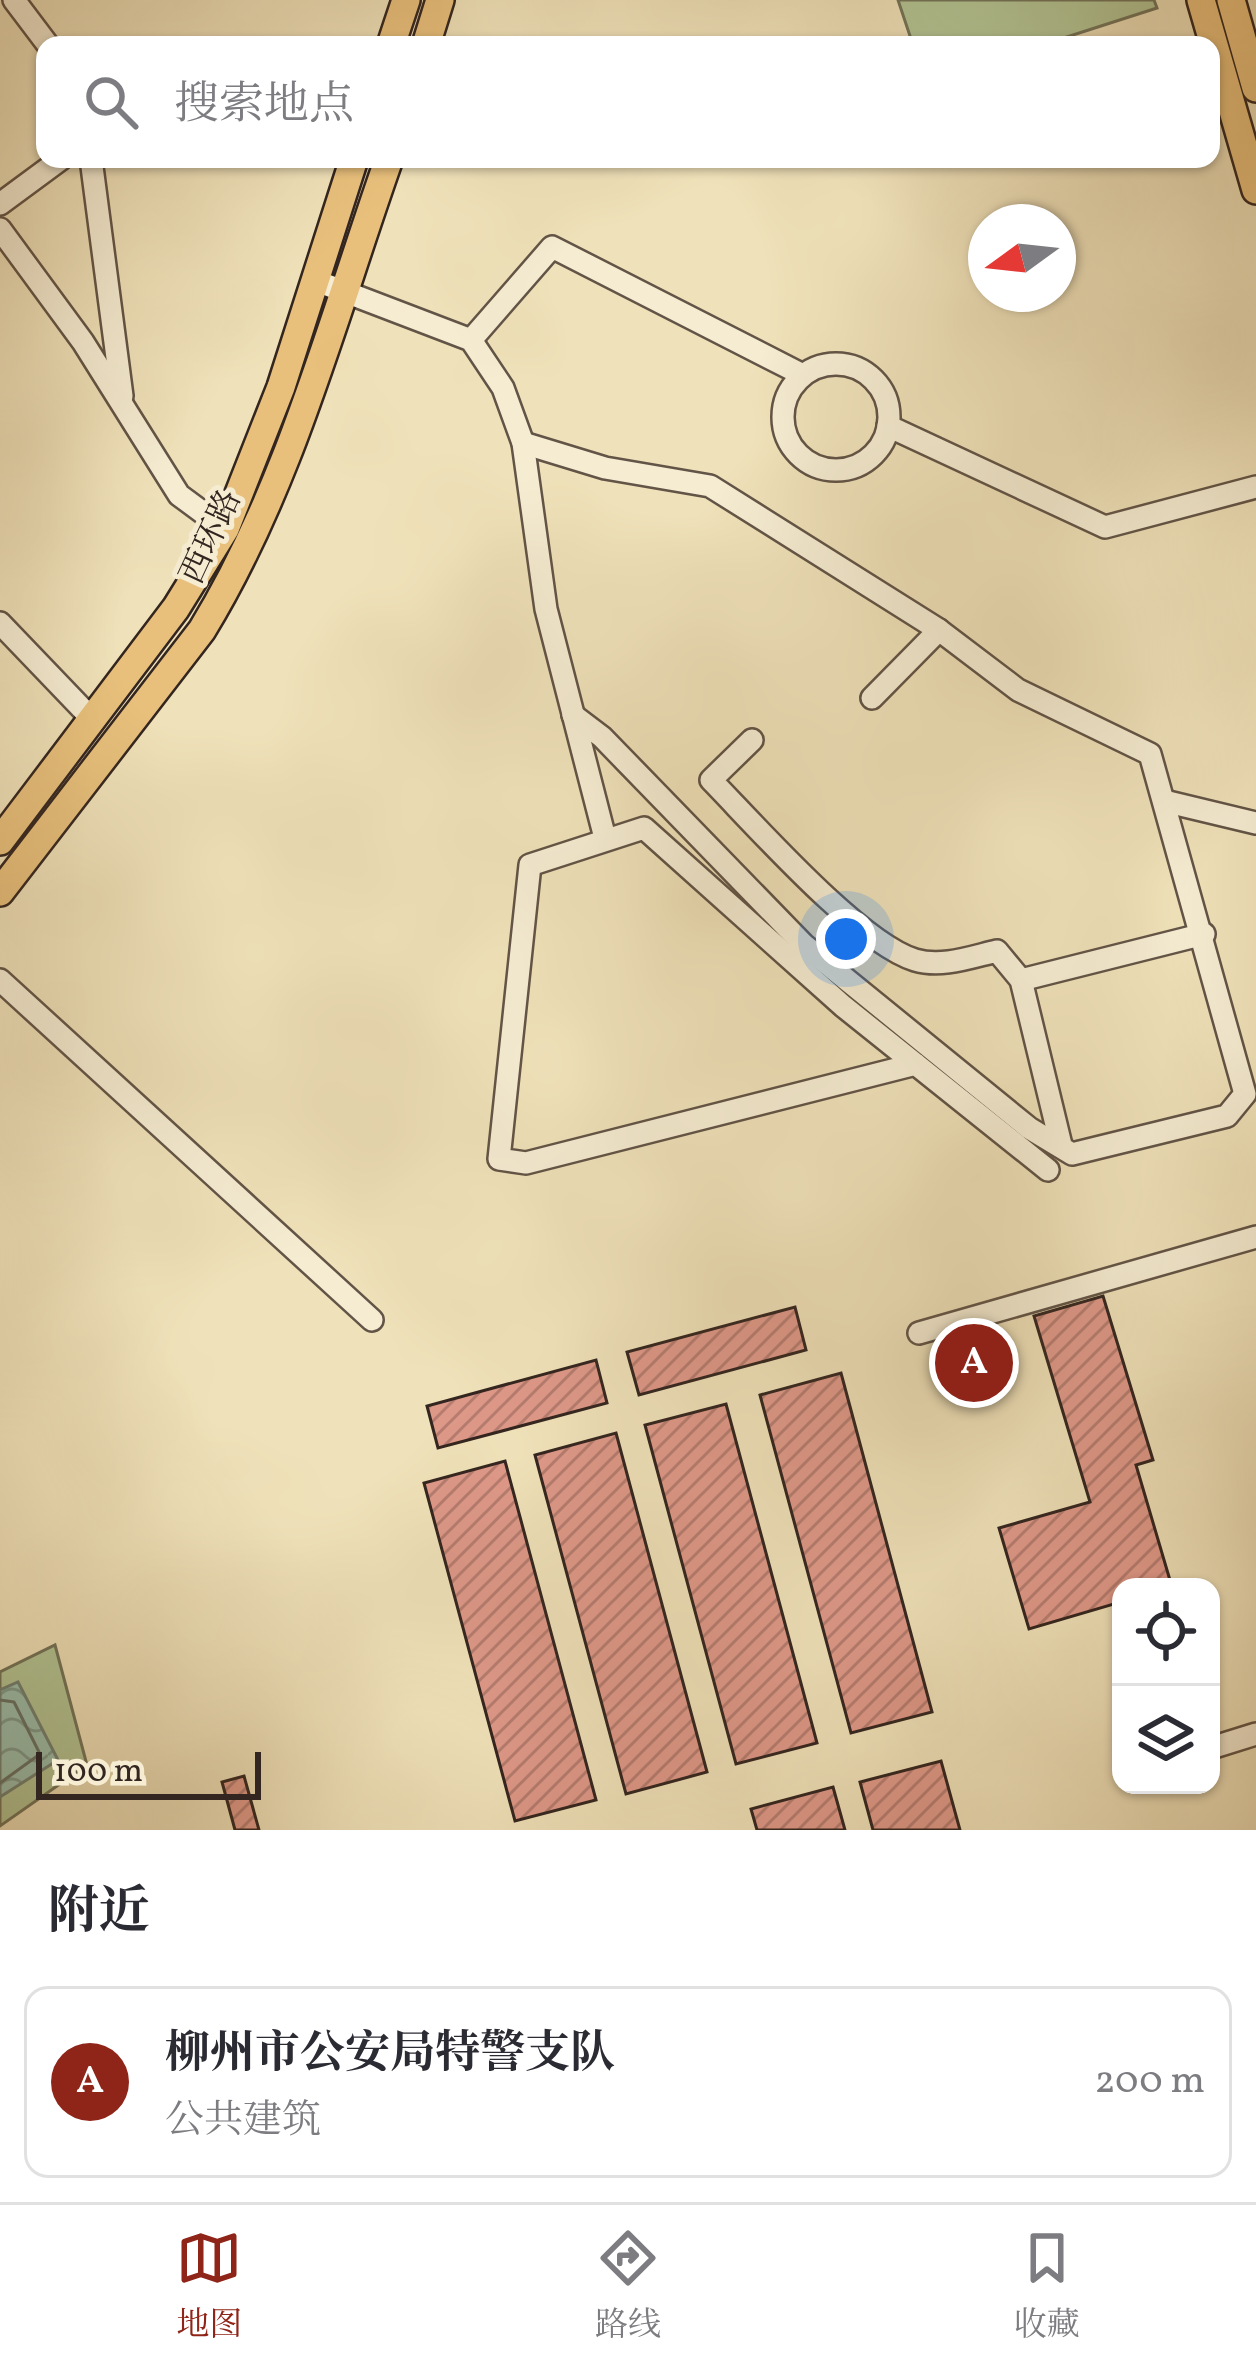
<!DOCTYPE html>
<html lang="zh">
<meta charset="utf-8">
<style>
:root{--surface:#fff;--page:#f2f2f3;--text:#2b2b33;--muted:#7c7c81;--line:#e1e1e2;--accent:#8f2418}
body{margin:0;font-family:Vollkorn,"Noto Serif SC",serif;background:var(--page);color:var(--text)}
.controls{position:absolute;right:36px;bottom:36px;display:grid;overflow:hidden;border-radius:24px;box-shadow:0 3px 9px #0004}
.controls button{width:108px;height:108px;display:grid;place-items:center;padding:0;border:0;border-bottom:3px solid var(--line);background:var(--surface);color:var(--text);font:60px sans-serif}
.compass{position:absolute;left:968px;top:204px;width:108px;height:108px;border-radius:50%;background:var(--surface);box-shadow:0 3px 9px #0004;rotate:255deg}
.scale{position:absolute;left:36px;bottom:30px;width:225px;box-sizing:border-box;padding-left:12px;border:6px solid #33251f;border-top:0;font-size:33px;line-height:42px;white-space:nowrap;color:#33251f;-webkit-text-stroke:9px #f5ecd2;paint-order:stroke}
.you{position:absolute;left:846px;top:939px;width:42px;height:42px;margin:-30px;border:9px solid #fff;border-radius:50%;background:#1a73e8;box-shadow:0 0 0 18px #1a73e833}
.badge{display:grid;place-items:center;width:78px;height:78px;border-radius:50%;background:var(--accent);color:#fff;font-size:39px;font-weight:700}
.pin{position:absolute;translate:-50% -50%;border:6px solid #fff;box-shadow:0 3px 12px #0006}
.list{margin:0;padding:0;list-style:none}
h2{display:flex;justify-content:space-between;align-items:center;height:156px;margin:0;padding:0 48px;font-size:51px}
h2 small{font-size:39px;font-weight:400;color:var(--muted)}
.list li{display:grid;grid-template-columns:78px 1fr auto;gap:36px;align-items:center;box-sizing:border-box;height:192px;margin:0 24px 24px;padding:0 24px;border:3px solid var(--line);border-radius:24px}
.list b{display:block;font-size:45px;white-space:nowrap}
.list p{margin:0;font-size:39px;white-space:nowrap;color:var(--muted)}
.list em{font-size:39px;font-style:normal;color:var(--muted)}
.icon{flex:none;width:66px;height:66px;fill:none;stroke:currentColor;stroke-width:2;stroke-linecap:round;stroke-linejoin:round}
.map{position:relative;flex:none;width:1256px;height:1830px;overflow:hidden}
.search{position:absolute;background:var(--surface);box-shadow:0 3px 9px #0004;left:36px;right:36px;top:36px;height:132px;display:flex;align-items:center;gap:30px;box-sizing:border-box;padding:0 42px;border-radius:24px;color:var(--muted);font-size:45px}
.sheet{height:372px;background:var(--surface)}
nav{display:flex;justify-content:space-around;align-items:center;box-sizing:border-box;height:168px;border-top:3px solid var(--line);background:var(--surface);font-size:33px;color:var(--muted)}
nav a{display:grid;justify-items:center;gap:6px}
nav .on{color:var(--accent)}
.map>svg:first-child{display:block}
</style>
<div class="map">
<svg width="1256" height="1830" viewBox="0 0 1256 1830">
<defs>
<pattern id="water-waves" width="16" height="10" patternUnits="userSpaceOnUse" patternTransform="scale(3)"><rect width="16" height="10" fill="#9abeab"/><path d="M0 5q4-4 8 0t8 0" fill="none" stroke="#7e9a8b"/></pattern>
<pattern id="building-hatch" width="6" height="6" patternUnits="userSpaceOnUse" patternTransform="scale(3)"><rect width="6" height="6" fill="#de9888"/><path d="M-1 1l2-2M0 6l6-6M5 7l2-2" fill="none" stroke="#b57c6f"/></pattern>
</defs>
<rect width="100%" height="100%" fill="#efe1b9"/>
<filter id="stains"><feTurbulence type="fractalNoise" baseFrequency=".00167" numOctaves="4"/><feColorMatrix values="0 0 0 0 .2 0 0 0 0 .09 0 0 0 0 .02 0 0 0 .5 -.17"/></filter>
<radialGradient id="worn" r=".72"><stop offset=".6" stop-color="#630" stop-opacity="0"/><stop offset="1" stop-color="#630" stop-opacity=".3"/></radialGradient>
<g fill="#b2c494" stroke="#72745a" stroke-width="3">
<path d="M898,0H1154L1157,8L1042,45H913Z"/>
<path d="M55,1645L87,1765L0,1826V1672Z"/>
</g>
<path fill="url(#water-waves)" stroke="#718173" stroke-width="3" d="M18,1682L58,1760L0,1797V1690Z"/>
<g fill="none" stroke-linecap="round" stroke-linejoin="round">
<path stroke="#667265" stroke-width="3" d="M0,1700L14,1702L40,1754L0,1783"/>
</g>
<g fill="url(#building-hatch)" stroke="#33251f" stroke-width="3">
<path d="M1103,1296L1153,1460L1136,1465L1172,1587H1121V1602L1029,1629L999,1528L1090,1502L1034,1316Z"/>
<path d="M795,1307L806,1350L639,1395L627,1352Z"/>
<path d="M596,1360L607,1403L438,1448L427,1406Z"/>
<path d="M841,1373L932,1712L851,1733L760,1395Z"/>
<path d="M726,1404L817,1743L736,1764L645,1425Z"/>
<path d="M616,1433L707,1772L626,1794L535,1455Z"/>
<path d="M505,1461L596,1800L515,1821L424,1483Z"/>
<path d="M941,1761L960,1830H873L860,1782Z"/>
<path d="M244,1776L259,1830H235L222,1782Z"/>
<path d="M833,1787L845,1830H757L751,1809Z"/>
</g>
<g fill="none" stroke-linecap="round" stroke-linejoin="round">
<defs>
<g id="minor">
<path d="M14,0L48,45"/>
<path d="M91,159L122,396"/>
<path d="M0,204L61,159"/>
<path d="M0,229L83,342L179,495L225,529"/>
<path d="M314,280L471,340L503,388L523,443L546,609L605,838"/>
<path d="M471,340L552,247L803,375"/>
<circle cx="836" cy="417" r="53"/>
<path d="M888,426L1105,527L1256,487"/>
<path d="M523,443L605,468L710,486L939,630L1018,690L1150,754L1245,1094L1227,1116L1072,1154L1029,1128L804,945L602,737L573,715"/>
<path d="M0,623L92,719"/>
<path d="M872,698L939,630"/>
<path d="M752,740L711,780C755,825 859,943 915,960C942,968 971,957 997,951L1021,980L1061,1145"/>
<path d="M1164,801L1256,823"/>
<path d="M0,980L372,1320"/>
<path d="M1021,980L1204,934"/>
<path d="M916,1064L526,1163L499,1159L530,865L644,828L843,1006L1048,1170"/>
<path d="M919,1333L1256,1237"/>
<path d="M1211,1748L1256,1734"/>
</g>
<g id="major">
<path d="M1201,0L1256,190"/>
<path d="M1231,0L1256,88"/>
<path d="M391,45L406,0"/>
<path d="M426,45L440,0"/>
<path d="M0,841L176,608L225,529L281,387L354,159"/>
<path d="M0,892L202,630C290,486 333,317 389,159"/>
</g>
</defs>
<use href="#minor" stroke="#625446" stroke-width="26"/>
<use href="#major" stroke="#33251f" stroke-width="32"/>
<use href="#minor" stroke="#f5ecd2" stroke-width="21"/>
<use href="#major" stroke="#e8c07c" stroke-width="27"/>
</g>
<g text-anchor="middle" stroke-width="10" stroke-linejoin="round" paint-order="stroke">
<g font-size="33" fill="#33251f" stroke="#f5ecd2">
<text transform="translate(209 536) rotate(-65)" y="12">西环路</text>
</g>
</g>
<rect width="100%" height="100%" filter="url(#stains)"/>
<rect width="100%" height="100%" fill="url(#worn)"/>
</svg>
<div class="controls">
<button><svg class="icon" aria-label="locate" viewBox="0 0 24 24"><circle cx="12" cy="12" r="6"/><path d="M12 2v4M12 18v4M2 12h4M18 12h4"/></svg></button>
<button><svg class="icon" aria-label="layers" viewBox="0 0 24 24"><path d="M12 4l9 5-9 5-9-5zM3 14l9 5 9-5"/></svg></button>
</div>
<svg class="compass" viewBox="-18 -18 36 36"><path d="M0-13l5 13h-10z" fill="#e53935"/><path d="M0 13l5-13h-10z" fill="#7c7c81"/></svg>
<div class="scale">100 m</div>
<div class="you"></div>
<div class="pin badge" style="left:974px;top:1363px">A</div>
<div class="search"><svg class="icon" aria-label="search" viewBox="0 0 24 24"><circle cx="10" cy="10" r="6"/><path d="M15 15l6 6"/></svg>搜索地点</div>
</div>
<section class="sheet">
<h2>附近<small></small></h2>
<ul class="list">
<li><span class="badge">A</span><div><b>柳州市公安局特警支队</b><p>公共建筑</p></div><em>200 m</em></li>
</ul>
</section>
<nav>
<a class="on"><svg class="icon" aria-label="map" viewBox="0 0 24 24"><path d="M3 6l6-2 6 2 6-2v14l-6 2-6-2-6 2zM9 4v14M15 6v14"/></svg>地图</a>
<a><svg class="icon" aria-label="directions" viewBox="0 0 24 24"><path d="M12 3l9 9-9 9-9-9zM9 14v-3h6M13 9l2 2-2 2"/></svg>路线</a>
<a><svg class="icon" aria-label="saved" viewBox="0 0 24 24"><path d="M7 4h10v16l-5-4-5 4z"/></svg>收藏</a>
</nav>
